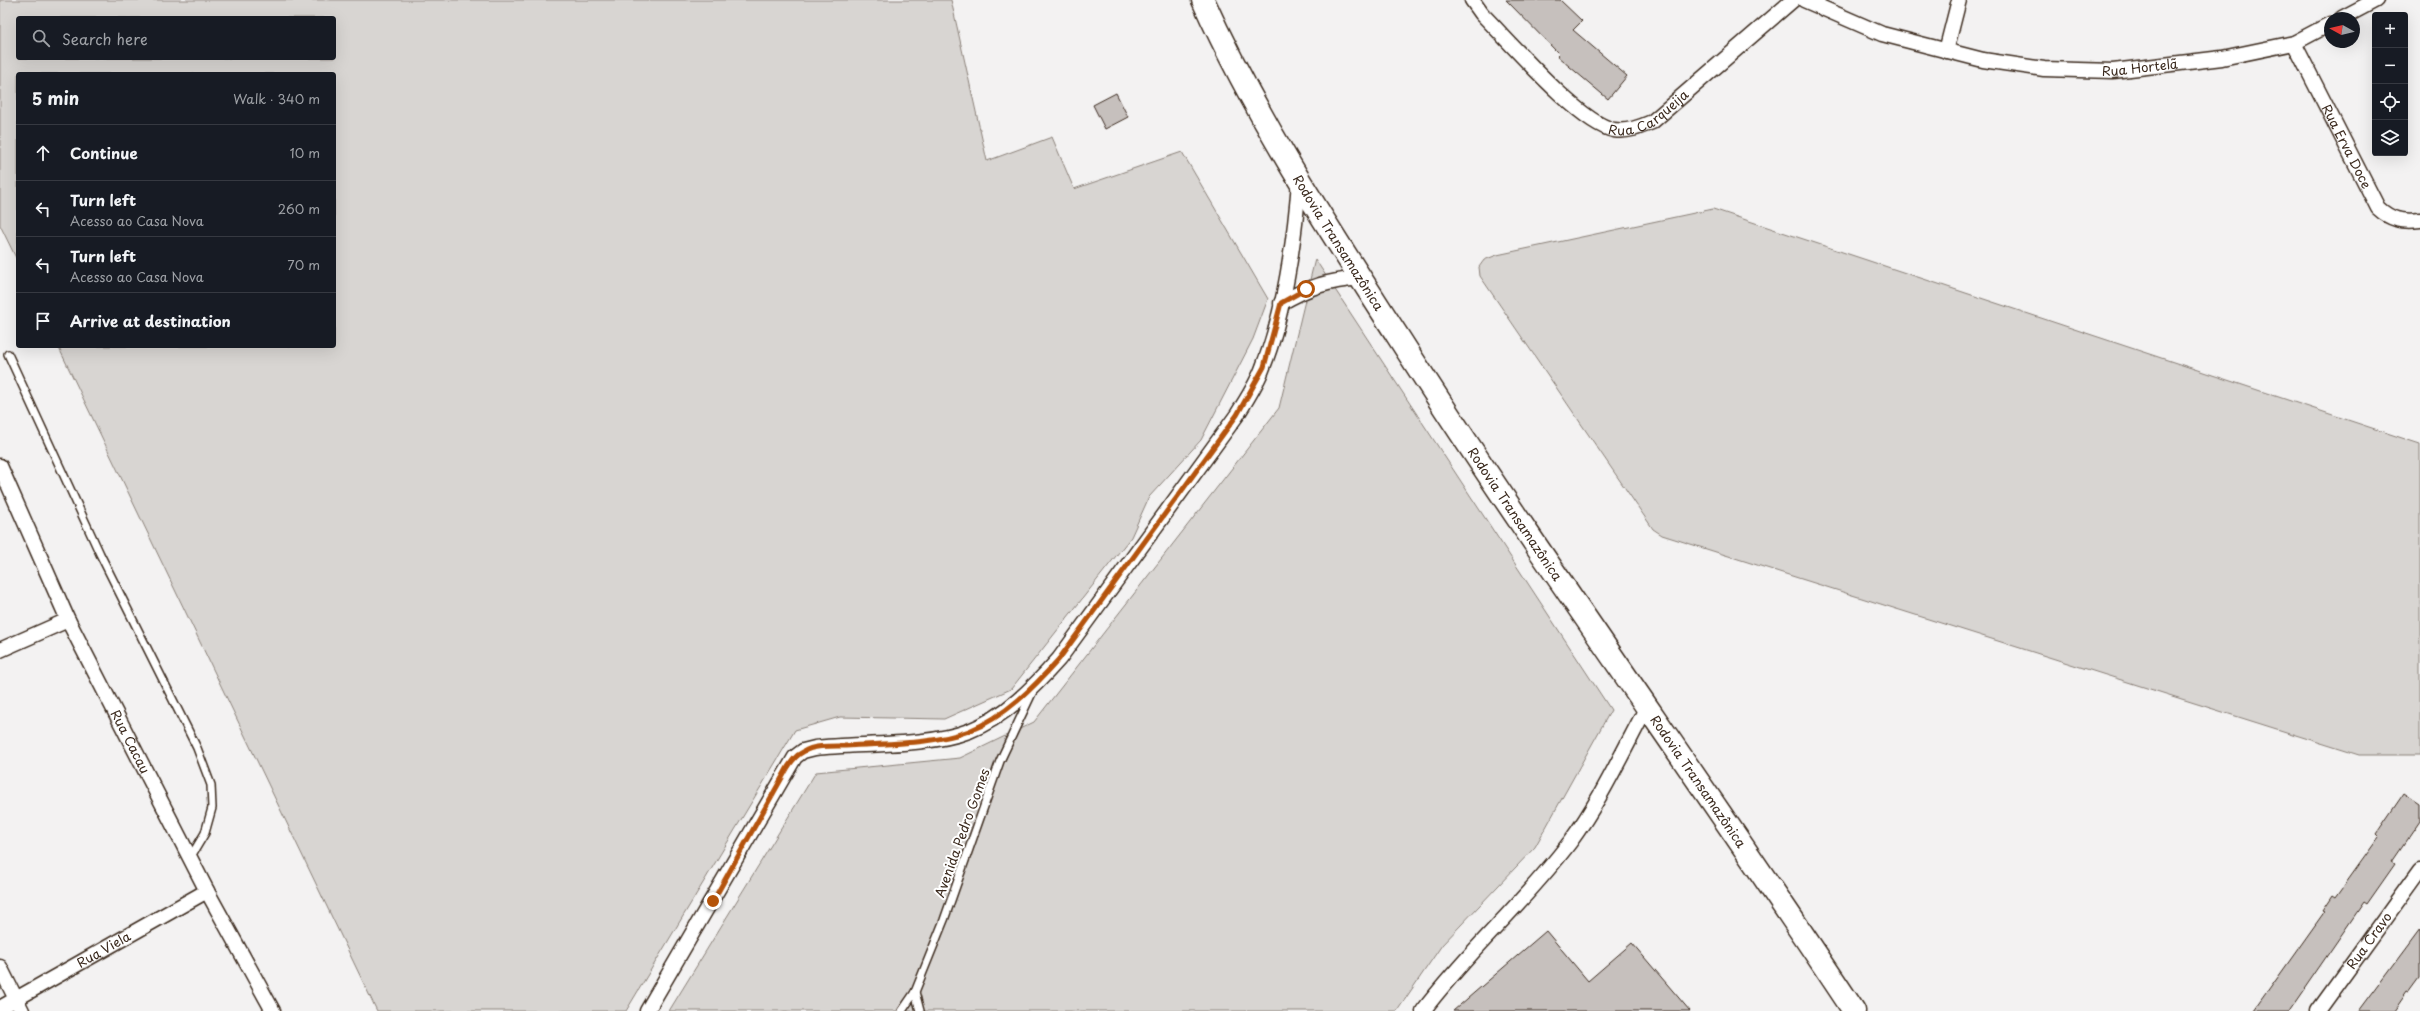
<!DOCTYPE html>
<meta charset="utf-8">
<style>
:root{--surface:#171b24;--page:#20242c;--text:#f1f3f6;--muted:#9ea1a6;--line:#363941}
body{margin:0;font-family:"Playpen Sans",sans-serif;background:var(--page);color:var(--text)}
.controls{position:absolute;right:12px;top:12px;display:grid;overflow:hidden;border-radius:4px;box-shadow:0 4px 16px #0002}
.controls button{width:36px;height:36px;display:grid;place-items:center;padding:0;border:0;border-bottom:1px solid var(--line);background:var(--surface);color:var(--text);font:20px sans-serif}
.compass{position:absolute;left:2324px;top:12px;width:36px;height:36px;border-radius:50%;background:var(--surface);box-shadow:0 4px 16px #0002;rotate:278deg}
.stop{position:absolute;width:12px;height:12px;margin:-9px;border:3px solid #b45309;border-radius:50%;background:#fff}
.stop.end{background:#b45309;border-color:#fff;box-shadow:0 1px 4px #0008}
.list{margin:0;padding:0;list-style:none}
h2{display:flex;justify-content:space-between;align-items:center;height:52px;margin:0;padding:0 16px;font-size:17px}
h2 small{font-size:13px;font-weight:400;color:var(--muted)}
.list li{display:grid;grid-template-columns:26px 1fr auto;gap:12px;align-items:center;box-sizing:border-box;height:56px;padding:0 16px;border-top:1px solid var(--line)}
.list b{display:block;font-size:15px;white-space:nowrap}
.list p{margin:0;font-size:13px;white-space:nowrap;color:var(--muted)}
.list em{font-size:13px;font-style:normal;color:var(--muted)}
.icon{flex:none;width:22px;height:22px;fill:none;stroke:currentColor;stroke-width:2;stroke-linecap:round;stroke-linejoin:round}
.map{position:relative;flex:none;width:2420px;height:1011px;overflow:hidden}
.search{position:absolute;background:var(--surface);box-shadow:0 4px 16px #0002;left:16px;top:16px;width:320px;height:44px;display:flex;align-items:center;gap:10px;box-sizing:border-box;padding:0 14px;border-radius:4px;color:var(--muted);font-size:15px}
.panel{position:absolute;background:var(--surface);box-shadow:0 4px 16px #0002;left:16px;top:72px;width:320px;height:276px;border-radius:4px}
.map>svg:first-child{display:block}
</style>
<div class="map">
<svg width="2420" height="1011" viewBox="0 0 2420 1011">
<rect width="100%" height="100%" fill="#f3f2f2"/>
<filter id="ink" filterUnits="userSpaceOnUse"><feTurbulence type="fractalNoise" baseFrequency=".025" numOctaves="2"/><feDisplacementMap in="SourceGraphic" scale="8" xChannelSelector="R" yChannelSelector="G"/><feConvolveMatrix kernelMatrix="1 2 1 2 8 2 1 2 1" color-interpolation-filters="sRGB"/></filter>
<g filter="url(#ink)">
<g fill="#d8d5d2" stroke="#8a8078" fill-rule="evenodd">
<path d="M0,0H951L987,161L1052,137L1074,189L1182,152L1268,299L1253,339L1201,440L1149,497L1131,537L1011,689L944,719L840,717L795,730L626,1011H377L58,346H334V74H18V262L0,225ZM18,18H334V58H18Z"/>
<path d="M1713,209L2420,444V755H2359L1662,535L1653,529L1480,276L1479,267L1484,260L1497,255Z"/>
<path d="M1315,259L1611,710L1535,847L1442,945L1397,1011H669L816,772L960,758L1034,722L1279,408Z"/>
</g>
<g fill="#c6c0bd" stroke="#3b2a1e">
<path d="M1506,0H1560L1582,21L1573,30L1627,76L1608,99L1557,56L1559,54Z"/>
<path d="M1116,93L1128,117L1105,129L1093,105Z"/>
<path d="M2404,793L2420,804V821L2392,862L2395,864L2367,904L2364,902L2289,1011H2254L2325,911L2323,910L2333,895L2336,897L2361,862L2379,837L2376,834Z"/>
<path d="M2420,929V978L2409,993L2407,992L2394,1011H2359Z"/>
<path d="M1546,931L1588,981L1632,943L1690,1011H1453Z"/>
</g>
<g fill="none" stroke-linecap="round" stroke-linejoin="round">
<defs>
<g id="service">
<path d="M8,354L100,554L197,748L211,785L212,808L205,833L190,858"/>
<path d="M915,992L920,1011"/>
<path d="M902,1011L915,992L944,920L1000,761L1033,691"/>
</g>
<g id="minor">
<path id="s1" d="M1472,0L1482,14C1509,41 1580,124 1614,130C1628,132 1640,127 1652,122L1793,0"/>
<path id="s2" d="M1804,0L1882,34L1983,60L2044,69L2113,71L2222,58L2294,43L2330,24"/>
<path d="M2342,18L2376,0"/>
<path id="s3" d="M2294,43L2378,208C2391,220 2402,222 2420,220"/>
<path d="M1946,51L1959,0"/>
<path d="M1281,303C1310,286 1328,281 1361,278"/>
<path id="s4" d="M0,466L68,620L207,891L273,1011"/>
<path d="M0,650L68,620"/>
<path d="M0,967L22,1011"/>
<path id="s5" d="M0,1008L207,891"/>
<path d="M647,1011L795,757L803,751L815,748C860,743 927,747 969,731C1005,717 1034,687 1059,659L1237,415C1246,400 1257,384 1263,367C1284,315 1295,237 1299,182"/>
<path d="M1423,1011C1468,951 1525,902 1570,842C1601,800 1623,751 1648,705"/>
<path id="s6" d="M2318,1011L2420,870"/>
</g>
<g id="trunk">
<path id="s7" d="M1203,0C1256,118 1327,226 1397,335C1543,564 1704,784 1854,1011"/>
</g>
</defs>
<use href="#service" stroke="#3b2a1e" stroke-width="10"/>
<use href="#minor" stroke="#3b2a1e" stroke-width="17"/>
<use href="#trunk" stroke="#3b2a1e" stroke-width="25"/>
<use href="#service" stroke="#fff" stroke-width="7"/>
<use href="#minor" stroke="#fff" stroke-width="14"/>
<use href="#trunk" stroke="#fff" stroke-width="22"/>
</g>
</g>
<g fill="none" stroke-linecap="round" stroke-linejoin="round" filter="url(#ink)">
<path stroke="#b45309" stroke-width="5" d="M713,901L788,767C792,761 796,755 803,752C814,745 832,746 845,746C885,743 931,745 969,731C1005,717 1034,687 1059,659L1237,415L1264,367L1281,303L1306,289"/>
</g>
<g text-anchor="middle" stroke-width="4" stroke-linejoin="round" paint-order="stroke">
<g font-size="13" fill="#3b2a1e" stroke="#fff">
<text dy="5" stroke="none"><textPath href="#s2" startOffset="347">Rua Hortelã</textPath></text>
<text dy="5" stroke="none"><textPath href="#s1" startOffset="234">Rua Carqueija</textPath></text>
<text dy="5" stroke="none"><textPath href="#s3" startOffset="116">Rua Erva Doce</textPath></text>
<text dy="5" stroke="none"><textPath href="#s7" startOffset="278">Rodovia Transamazônica</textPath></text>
<text dy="5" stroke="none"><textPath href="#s7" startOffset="602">Rodovia Transamazônica</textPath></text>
<text dy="5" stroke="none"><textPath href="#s4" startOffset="305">Rua Cacau</textPath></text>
<text dy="5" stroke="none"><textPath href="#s7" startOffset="926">Rodovia Transamazônica</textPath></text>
<text transform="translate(962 833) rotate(-70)" y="5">Avenida Pedro Gomes</text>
<text dy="5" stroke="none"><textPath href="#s6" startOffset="87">Rua Cravo</textPath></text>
<text dy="5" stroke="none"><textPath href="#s5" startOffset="119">Rua Viela</textPath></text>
</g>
</g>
</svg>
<div class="controls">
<button>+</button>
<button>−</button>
<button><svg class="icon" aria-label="locate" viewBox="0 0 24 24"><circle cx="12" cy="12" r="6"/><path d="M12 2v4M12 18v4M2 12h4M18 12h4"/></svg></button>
<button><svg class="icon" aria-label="layers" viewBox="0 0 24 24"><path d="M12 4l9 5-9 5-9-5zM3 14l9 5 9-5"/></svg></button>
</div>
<svg class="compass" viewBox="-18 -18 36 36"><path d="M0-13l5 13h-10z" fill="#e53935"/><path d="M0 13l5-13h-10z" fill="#9ea1a6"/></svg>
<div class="stop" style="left:1306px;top:289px"></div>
<div class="stop end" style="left:713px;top:901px"></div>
<div class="search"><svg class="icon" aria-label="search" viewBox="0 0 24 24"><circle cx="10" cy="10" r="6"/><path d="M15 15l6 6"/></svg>Search here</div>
<section class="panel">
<h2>5 min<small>Walk · 340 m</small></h2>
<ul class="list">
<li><svg class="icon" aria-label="ahead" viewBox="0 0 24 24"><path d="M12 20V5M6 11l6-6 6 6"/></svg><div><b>Continue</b></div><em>10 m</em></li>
<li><svg class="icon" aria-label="left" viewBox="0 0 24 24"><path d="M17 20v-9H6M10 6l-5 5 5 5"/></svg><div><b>Turn left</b><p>Acesso ao Casa Nova</p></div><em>260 m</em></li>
<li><svg class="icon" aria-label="left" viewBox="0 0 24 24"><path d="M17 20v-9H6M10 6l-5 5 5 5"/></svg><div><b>Turn left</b><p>Acesso ao Casa Nova</p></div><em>70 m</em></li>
<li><svg class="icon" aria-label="arrive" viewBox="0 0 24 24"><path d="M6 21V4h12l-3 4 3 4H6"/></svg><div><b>Arrive at destination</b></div></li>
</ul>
</section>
</div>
